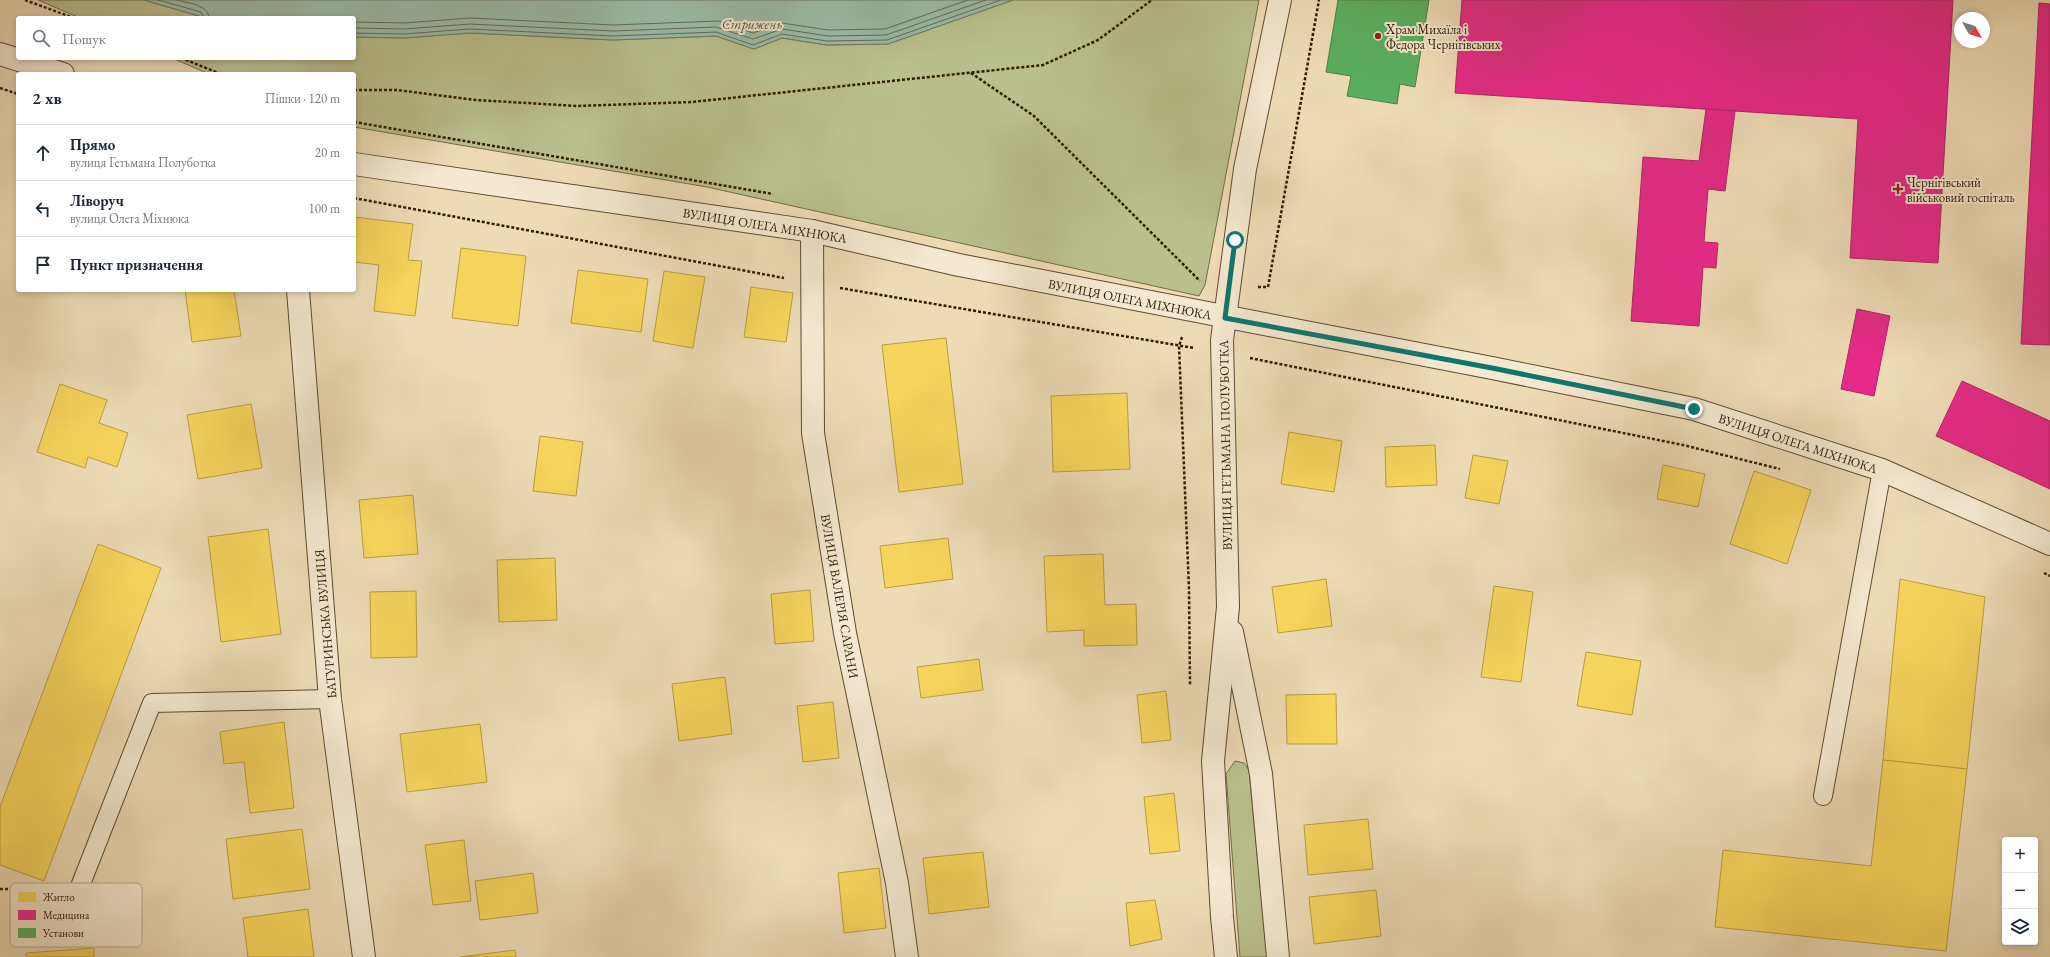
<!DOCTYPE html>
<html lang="uk">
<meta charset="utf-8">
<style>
:root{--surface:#fff;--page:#f2f2f3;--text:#1f2937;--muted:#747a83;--line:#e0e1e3}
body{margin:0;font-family:"EB Garamond",serif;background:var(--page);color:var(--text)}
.controls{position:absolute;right:12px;bottom:12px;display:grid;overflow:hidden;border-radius:4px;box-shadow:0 2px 6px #0003}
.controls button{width:36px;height:36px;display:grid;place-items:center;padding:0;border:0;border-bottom:1px solid var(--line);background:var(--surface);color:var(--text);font:20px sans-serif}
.compass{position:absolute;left:1954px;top:12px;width:36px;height:36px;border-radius:50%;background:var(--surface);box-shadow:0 2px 6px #0003;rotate:129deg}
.stop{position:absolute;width:12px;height:12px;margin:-9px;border:3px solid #0f766e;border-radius:50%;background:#fff}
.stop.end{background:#0f766e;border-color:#fff;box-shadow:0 1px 4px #0008}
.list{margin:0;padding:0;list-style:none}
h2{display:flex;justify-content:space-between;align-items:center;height:52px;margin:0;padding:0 16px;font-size:17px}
h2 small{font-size:13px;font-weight:400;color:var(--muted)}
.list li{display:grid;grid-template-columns:26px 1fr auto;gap:12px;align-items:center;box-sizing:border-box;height:56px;padding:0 16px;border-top:1px solid var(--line)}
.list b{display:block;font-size:15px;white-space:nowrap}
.list p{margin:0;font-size:13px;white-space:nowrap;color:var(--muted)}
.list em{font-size:13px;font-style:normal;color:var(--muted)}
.icon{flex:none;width:22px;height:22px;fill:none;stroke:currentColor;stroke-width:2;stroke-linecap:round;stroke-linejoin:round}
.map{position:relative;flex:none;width:2050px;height:957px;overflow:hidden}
.search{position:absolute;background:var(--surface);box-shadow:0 2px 6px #0003;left:16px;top:16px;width:340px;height:44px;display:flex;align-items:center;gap:10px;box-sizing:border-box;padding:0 14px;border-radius:4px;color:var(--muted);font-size:15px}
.panel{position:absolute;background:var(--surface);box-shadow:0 2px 6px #0003;left:16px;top:72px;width:340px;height:220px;border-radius:4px}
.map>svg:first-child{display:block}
</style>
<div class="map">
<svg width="2050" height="957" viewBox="0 0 2050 957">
<rect width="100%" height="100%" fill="#eedbb6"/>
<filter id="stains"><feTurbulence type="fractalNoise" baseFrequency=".005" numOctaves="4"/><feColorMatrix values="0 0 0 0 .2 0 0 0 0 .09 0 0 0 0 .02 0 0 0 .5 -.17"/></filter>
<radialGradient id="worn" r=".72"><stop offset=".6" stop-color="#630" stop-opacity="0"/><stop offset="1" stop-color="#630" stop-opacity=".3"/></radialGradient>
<g fill="#b9c08e" stroke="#746c48">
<path d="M38,0H144L206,18H80Z"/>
<path d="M1013,0H1259L1205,285L1199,296L707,187L354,127V74H209L172,58H354V37L404,38L470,33L613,40L716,36L754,49L782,38L827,45L888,44Z"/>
<path d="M1235,761L1244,763L1249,770L1267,957H1240L1226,774Z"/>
</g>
<path fill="#9bbca9" stroke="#707b67" d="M144,0H1013L888,44L827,45L782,38L754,49L716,36L613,40L470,33L404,38L354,37V18H206Z"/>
<g fill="#f6d55c" stroke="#bb9d41">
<path d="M354,217L413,224L408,260L422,261L415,316L374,311L379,265L354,262Z"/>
<path d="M461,248L526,256L518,326L452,318Z"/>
<path d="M578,270L648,279L641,332L571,323Z"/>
<path d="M664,271L705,277L693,348L653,341Z"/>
<path d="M751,287L793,293L786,342L744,337Z"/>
<path d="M185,290H234L241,336L192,342Z"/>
<path d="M946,338L963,484L899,492L882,345Z"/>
<path d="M60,384L107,400L99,423L128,433L117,467L88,457L85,468L37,452Z"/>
<path d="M1127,393L1130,469L1053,472L1051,396Z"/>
<path d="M251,404L262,468L198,479L187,415Z"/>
<path d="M1289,432L1342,441L1334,492L1281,484Z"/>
<path d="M540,436L583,442L576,496L533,491Z"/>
<path d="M1435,445L1437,485L1386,487L1385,447Z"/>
<path d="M1473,455L1508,461L1499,504L1465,498Z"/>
<path d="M1663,465L1705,474L1698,507L1657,499Z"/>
<path d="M1754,471L1811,490L1787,564L1730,544Z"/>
<path d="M413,495L418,554L364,558L359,500Z"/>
<path d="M268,529L281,634L221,642L208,537Z"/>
<path d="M948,538L953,579L885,588L880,546Z"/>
<path d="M98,544L161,568L44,881L0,865V807Z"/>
<path d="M1103,554L1105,605L1136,604L1137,645L1084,646V630L1047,632L1044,556Z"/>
<path d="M555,558L557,620L499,622L497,560Z"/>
<path d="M1326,579L1332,626L1278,633L1272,587Z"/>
<path d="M1900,579L1985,597L1967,769L1883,760Z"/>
<path d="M1494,586L1533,592L1521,682L1481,677Z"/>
<path d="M810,590L814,641L775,644L771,594Z"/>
<path d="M416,591L417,657L371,658L370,592Z"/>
<path d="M1586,652L1641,661L1632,715L1577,706Z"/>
<path d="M979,659L983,690L921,698L917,667Z"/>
<path d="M725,677L732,734L679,741L672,684Z"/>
<path d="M1166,691L1171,740L1142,743L1137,695Z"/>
<path d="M1336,694L1337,744H1287L1286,695Z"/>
<path d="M833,702L839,758L803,762L797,706Z"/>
<path d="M284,722L294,808L250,813L244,762L224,764L220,732Z"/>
<path d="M480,724L487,782L407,792L400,734Z"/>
<path d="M1883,760L1967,769L1946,951L1715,927L1723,850L1871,866Z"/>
<path d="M1174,793L1180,851L1150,854L1144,797Z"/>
<path d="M1368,819L1373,869L1308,875L1304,825Z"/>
<path d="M302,829L310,889L233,899L226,839Z"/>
<path d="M464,840L471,901L433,905L425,845Z"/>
<path d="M983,852L989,907L929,914L923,858Z"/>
<path d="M879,868L886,928L844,933L838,873Z"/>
<path d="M533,873L538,913L480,920L475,881Z"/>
<path d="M1376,890L1381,936L1314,944L1309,897Z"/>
<path d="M1155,900L1162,939L1130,946L1126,903Z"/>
<path d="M308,909L314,957H248L243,918Z"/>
<path d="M94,948V957H26V953Z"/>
<path d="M515,950L516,957H460Z"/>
</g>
<g fill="#e7298a" stroke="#b02462">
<path d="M1462,0H1953L1938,263L1850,258L1858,119L1455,93Z"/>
<path d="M2039,3L2050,4V345L2021,344Z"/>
<path d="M1706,109L1735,111L1725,191L1708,189L1704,242L1718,243L1716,268L1703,267L1699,326L1631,321L1643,157L1699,161Z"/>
<path d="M1857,309L1890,316L1874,396L1841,389Z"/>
<path d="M1962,381L2050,421V489L1936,436Z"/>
</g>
<path fill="#5aae61" stroke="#4d8145" d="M1338,0H1429L1415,87L1400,84L1397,104L1347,96L1351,76L1326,72Z"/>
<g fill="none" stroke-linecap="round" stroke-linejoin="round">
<g stroke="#666a56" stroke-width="1">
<path d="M158,0L201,12L204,18"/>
<path d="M176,0C187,3 208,4 209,18"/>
<path d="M354,22L404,23L470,18L613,25L718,21L753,33L782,23L828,30L885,29L968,0"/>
<path d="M354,28L404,29L470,24L613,31L716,27L753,39L782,29L828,36L886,35L986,0"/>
<path d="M354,33L404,34L470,29L613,36L716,32L753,45L782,34L827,41L887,40L1001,0"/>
</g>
<defs>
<g id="service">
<path d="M1823,796L1882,470"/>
<path d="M79,889L152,703L330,699"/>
</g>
<g id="minor">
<path d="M0,54L63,74"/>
<path d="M354,164L812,231L959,265L1492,368L1694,409L1882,470L2050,544"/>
<path d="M812,231L813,433L845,633L897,883L907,957"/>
<path d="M298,290L330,699L364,957"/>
</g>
<g id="tertiary">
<path d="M1232,632L1261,774L1278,957"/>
<path d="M1226,957L1222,917L1213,761L1228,607L1222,340L1245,169L1280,0"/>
</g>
</defs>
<use href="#service" stroke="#604a30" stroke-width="20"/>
<use href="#minor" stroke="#604a30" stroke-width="24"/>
<use href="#tertiary" stroke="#604a30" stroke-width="24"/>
<g stroke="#301903" stroke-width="2.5" stroke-dasharray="3 2" stroke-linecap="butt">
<path d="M25,0L74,18"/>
<path d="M181,58L221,74"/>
<path d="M971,73L1034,116L1200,281"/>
<path d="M0,88L18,94"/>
<path d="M354,90H397L476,100L577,106L692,102L1043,65L1098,40L1152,0"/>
<path d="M354,122L773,194"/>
<path d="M354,198L784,278"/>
<path d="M1258,287H1268L1319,0"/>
<path d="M840,288L1194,348"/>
<path d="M1182,337L1179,346L1189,589L1190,685"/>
<path d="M1250,358L1683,445L1780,469"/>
<path d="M2044,573L2050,576"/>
<path d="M0,889H53"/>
</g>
<use href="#service" stroke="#f4e8d0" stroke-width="18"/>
<use href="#minor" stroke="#f4e8d0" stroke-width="22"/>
<use href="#tertiary" stroke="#f4e8d0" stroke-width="22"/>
</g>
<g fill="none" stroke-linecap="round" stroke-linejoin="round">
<path stroke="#0f766e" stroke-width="5" d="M1235,240L1225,318L1492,368L1694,409"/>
</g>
<g fill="#8f2418" stroke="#f4e8d0" stroke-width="1.5">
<circle cx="1378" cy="36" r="4"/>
<path d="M1896 183h4v4h4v4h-4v4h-4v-4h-4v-4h4z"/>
</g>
<g text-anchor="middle" stroke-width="4" stroke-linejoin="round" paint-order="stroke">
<g font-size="13" fill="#301903" stroke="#f4e8d0" text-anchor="start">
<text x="1386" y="34">Храм Михаїла і<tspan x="1386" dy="15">Федора Чернігівських</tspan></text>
<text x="1907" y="187">Чернігівський<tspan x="1907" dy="15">військовий госпіталь</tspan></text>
</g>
<g font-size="13" fill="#301903" stroke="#f4e8d0">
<text transform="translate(765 225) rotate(9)" y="5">ВУЛИЦЯ ОЛЕГА МІХНЮКА</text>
<text transform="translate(1130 299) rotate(11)" y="5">ВУЛИЦЯ ОЛЕГА МІХНЮКА</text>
<text transform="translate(1798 443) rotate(18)" y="5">ВУЛИЦЯ ОЛЕГА МІХНЮКА</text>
<text transform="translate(1225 445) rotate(-91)" y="5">ВУЛИЦЯ ГЕТЬМАНА ПОЛУБОТКА</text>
<text transform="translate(840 596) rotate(80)" y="5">ВУЛИЦЯ ВАЛЕРІЯ САРАНИ</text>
<text transform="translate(325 624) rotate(-95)" y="5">БАТУРИНСЬКА ВУЛИЦЯ</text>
</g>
<g font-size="14" font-style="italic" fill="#55523d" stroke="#f4e8d0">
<text x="752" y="29">Стрижень</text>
</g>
</g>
<rect x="10" y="883" width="132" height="64" rx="6" fill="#f4e8d0" stroke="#b9aa92" stroke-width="1"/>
<rect x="18" y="892" width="18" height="10" fill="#f6d55c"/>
<rect x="18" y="910" width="18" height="10" fill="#e7298a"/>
<rect x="18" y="928" width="18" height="10" fill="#5aae61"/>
<g font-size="11" fill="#301903">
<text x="43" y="901">Житло</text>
<text x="43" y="919">Медицина</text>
<text x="43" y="937">Установи</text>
</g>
<rect width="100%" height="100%" filter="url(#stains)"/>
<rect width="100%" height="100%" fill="url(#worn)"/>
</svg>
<div class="controls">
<button>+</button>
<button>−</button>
<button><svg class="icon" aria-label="layers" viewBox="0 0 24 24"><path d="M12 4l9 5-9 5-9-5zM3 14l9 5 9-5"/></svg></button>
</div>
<svg class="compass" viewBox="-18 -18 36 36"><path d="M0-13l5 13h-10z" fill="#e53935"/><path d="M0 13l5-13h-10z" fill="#747a83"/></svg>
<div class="stop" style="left:1235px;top:240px"></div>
<div class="stop end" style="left:1694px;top:409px"></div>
<div class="search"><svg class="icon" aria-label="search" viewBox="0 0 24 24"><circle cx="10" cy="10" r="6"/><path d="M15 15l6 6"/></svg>Пошук</div>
<section class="panel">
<h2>2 хв<small>Пішки · 120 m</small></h2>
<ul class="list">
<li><svg class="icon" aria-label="ahead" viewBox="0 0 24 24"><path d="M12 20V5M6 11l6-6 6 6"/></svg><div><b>Прямо</b><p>вулиця Гетьмана Полуботка</p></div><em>20 m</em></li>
<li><svg class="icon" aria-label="left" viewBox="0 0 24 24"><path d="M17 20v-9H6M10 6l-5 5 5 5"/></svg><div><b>Ліворуч</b><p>вулиця Олега Міхнюка</p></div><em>100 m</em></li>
<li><svg class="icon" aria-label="arrive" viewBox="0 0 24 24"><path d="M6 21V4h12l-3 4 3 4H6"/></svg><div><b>Пункт призначення</b></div></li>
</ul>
</section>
</div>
